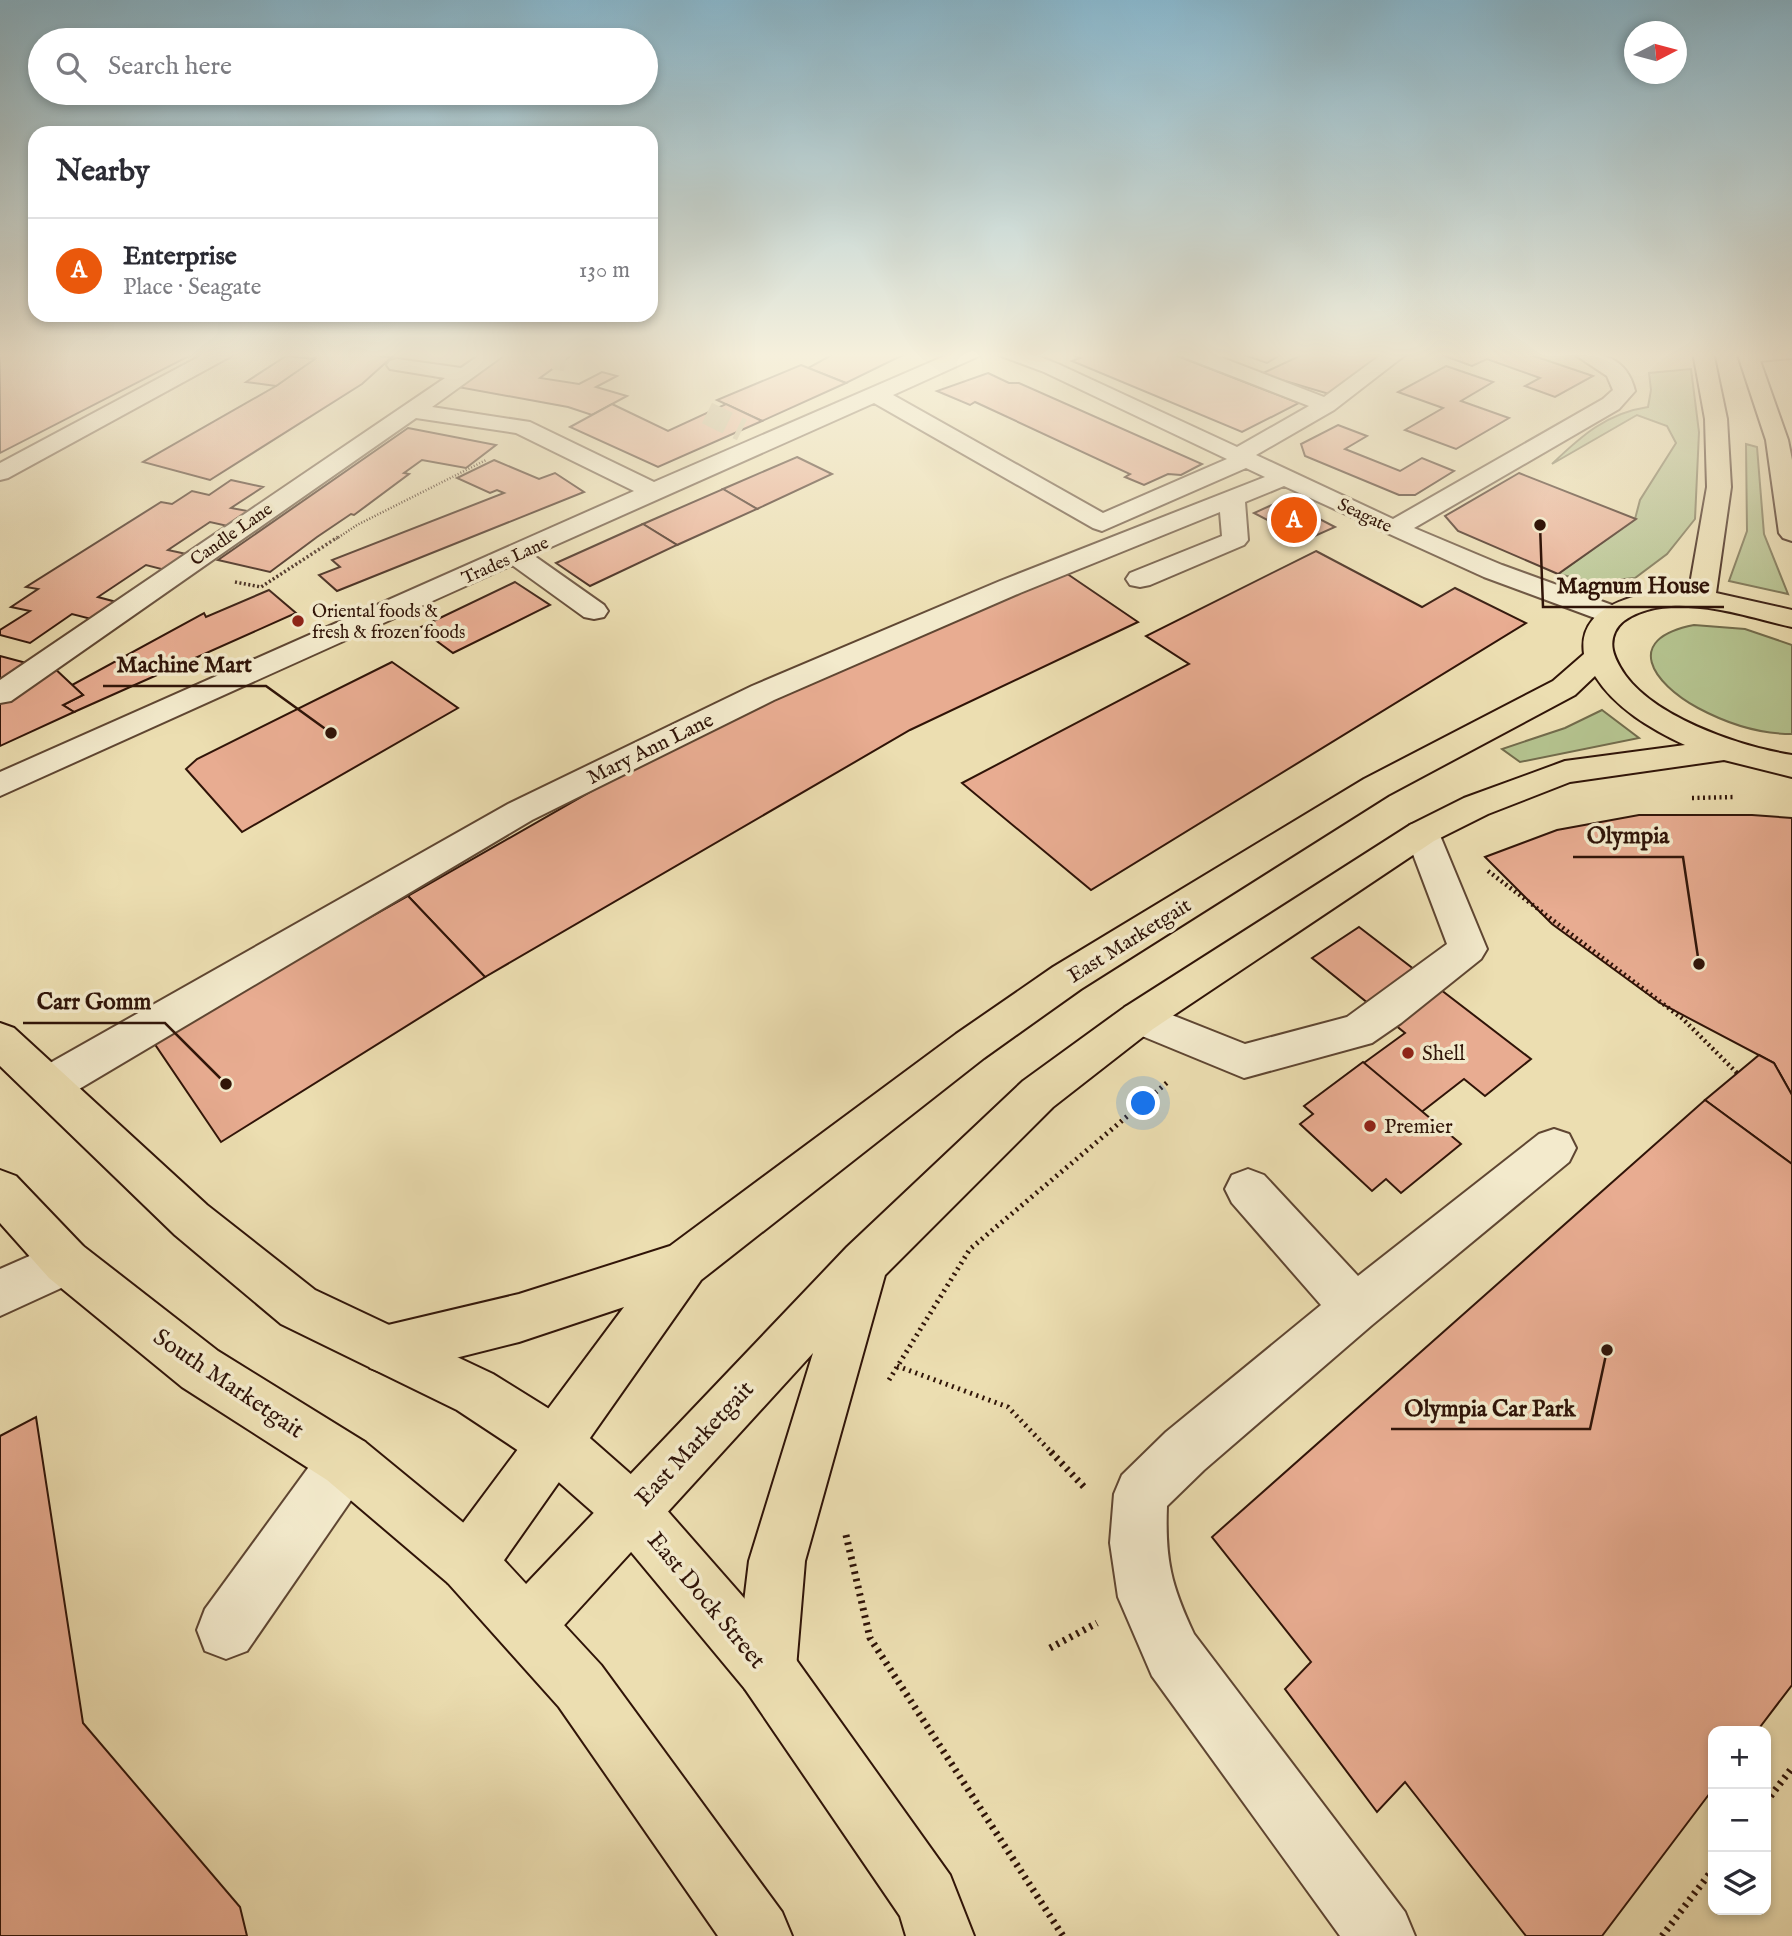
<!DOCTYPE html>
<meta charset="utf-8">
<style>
:root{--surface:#fff;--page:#f7f7f7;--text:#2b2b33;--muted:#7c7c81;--line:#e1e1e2;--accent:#ea580c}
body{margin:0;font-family:"IM FELL English",serif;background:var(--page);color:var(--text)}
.controls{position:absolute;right:21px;bottom:21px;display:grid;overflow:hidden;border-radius:14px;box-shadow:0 4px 10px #0003}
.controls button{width:63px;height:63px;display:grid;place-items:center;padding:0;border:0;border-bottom:2px solid var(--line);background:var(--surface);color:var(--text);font:35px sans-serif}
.compass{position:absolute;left:1624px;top:21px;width:63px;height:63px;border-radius:50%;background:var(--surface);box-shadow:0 4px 10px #0003;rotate:84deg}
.you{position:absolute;left:1144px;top:1104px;width:24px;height:24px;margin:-18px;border:5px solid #fff;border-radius:50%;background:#1a73e8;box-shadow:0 0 0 10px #1a73e833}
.badge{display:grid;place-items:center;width:46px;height:46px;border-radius:50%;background:var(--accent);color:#fff;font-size:23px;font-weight:700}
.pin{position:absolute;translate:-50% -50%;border:4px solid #fff;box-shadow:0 2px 7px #0006}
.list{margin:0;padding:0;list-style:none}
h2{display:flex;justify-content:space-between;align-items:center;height:91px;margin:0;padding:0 28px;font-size:30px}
h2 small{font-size:23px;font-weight:400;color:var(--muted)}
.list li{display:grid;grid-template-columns:46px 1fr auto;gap:21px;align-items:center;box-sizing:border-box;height:105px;padding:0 28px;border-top:2px solid var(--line)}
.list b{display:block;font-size:26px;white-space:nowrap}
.list p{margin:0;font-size:23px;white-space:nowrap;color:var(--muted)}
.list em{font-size:23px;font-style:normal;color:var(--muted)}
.icon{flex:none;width:38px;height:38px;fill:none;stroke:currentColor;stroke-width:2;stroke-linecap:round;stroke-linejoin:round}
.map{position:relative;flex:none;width:1792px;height:1936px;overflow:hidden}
.search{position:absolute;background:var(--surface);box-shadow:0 4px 10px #0003;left:28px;top:28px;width:630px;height:77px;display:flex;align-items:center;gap:18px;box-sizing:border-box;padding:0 24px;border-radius:38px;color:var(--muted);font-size:26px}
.panel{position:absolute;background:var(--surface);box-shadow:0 4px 10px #0003;left:28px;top:126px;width:630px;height:196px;border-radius:21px}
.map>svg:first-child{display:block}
</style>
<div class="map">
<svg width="1792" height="1936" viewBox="0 0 1792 1936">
<rect width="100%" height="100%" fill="#ecdeb1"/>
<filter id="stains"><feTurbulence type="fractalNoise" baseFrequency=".00286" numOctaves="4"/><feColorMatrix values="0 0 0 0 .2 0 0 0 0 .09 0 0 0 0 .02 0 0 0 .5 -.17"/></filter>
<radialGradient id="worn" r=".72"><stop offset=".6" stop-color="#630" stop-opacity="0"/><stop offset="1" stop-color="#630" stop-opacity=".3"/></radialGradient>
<g fill="#b4c28e" stroke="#726b4b" stroke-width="2">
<path d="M1691,369L1699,432L1695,519L1667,554L1635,578L1593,582L1558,574L1635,519L1640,500L1676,443L1667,426L1637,415L1552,464C1581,436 1607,413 1648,407L1651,390L1649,373Z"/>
<path d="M1746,444L1757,447L1764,534L1788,594L1729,581L1747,531Z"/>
<path d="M1694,625L1745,629L1792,645V734C1760,734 1726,723 1698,708C1652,683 1622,639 1694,625Z"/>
<path d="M1602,710L1639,738L1520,762L1502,749L1565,728Z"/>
</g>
<g fill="#e8ac91" stroke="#301408" stroke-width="2">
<path d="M0,352H190L195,353L0,453Z"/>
<path d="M322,352L392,357L362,384L210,480L143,462L276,386Z"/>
<path d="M349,352H399L392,357Z"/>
<path d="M509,352H576L540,378L579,384L602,372L617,376L596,387L627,396L592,415L568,407L458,387Z"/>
<path d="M837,352H909L846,383L808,368Z"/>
<path d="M1066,352H1167L1299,403L1242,432L1072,361L1080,358Z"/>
<path d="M1236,352H1285L1267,363Z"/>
<path d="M1308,352H1385L1329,394L1261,374Z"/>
<path d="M1448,352H1522L1593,376L1555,397L1525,386L1540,378L1487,359L1472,366L1442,355Z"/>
<path d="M286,356L315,359L276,386L246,382Z"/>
<path d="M801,365L846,383L762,421L717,400Z"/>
<path d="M1446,366L1493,382L1461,401L1509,418L1456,449L1405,430L1443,408L1398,392Z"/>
<path d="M988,373L1009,383H1019L1202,464L1181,475L1168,474L1144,485L1125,477L1130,474L975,402L970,405L937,391Z"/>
<path d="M612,404L668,431L726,404L762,421L658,467L570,427Z"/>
<path d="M1338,425L1367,436L1345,449L1400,471L1422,458L1454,471L1415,495H1399L1305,456L1301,444Z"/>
<path d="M408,428L496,445L466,468L422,460L404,473L409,474L354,515L351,514L317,537L270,572L218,560Z"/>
<path d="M797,457L832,474L757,509L723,489Z"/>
<path d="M494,460L539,479L555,473L584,492L337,591L319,575L340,567L332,560L504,493L497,490L490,493L457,478Z"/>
<path d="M1519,473L1636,519L1558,574L1458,531L1445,516Z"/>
<path d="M231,480L263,487L231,508L253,512L232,527L210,522L168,550L191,555L169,571L146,565L98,597L120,603L95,620L72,614L30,643L0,635V630L30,611L11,607L38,589L26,587L161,502L172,504L192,491L209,495Z"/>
<path d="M723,489L757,509L677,545L643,524Z"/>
<path d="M1283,500L1335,527L1306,540L1254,513Z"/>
<path d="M643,524L677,545L590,586L556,563Z"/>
<path d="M1316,551L1422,607L1455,588L1526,623L1091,890L962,783L1189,664L1146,636Z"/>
<path d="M1063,571L1138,622L910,730L485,977L408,896L639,764L735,713Z"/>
<path d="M515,582L550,605L453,653L419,628Z"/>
<path d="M269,590L296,613L74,712L63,705L83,695L72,685L204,613L206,617Z"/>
<path d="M0,656L30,664L0,685Z"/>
<path d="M392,662L458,708L242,832L186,769L197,759Z"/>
<path d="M51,665L83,695L63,705L74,712L0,746V700Z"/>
<path d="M1639,815H1752L1792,818V1095L1774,1063L1660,1003L1552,924L1485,857L1557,830Z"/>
<path d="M408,896L485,977L221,1142L152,1040Z"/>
<path d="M1359,927L1531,1059L1485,1096L1464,1079L1419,1114L1361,1065L1405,1033L1312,958Z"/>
<path d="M1759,1055L1774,1063L1792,1095V1164L1705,1100Z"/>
<path d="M1363,1062L1461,1144L1401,1193L1386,1179L1372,1191L1300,1124L1313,1114L1304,1106Z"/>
<path d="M1705,1100L1792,1164V1685L1757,1731H1713V1789L1602,1936H1526L1405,1782L1377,1812L1285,1689L1311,1662L1212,1537Z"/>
<path d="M36,1417L83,1723L240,1907L247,1936H0V1436Z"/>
</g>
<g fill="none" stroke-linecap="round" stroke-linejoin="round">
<g stroke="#c6b68f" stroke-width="23" stroke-dasharray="23 11" stroke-linecap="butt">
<path d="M520,352L566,360"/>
<path d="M707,413L742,430"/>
</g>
<defs>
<g id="minor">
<path d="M208,352H234L231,356L8,478L0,480V463Z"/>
<path d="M484,352H508L432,407L530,422L654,482L954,352H982L979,356L893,395L1103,513L1227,459L1044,372L1001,356L998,352H1028L1058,364L1237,447L1309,406L1181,356L1178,352H1207L1324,397L1385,352H1409L1334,410L1256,455L1393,519L1603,399L1613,390L1607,376L1571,352C1601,352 1627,357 1635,391L1619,409L1414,528L1502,565L1623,609L1627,615L1623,621L1613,623L1603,621L1484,577L1284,486L1245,502L1248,540L1244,545L1150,585L1140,587L1130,585L1126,579L1130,573L1222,536L1220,512L1020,593L774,700L532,820L64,1098L49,1103L34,1098L28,1085L34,1072L508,804L752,686L1000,581L1265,477L1246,468L1102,531L1093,528L874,403L533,555L604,605L608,611L604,617L594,619L584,617L512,565L0,796V772L634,491L516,433L416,418L11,701L0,703V680L445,378L390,369L387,365L390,361L397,359L461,368Z"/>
<path d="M1741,352H1792V358L1749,362L1742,360L1739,356Z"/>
<path d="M1422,821L1434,825L1439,833L1487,949L1481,959L1401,1023L1372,1043L1244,1078L1125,1029L1119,1018L1125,1007L1139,1002L1245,1044L1347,1017L1447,944L1405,833L1410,825Z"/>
<path d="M1554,1129L1569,1134L1576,1148L1569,1162L1372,1325L1204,1470L1167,1506C1165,1560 1171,1585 1194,1634L1405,1912L1415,1936H1340L1152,1676L1118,1597L1110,1543L1114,1494L1122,1475L1166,1432L1321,1305L1232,1203L1225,1189L1232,1175L1248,1169L1264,1175L1358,1276L1539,1134Z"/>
<path d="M66,1240L83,1246L90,1262L83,1278L0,1316V1269Z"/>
<path d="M346,1434L365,1442L373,1461L365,1480L247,1651L226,1659L205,1651L197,1630L205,1609L327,1442Z"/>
</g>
<g id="major">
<path d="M1693,352H1713L1727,419L1731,487L1716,593L1792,610V627C1752,618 1713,604 1671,606C1653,607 1623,614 1615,632C1609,645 1614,656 1620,667C1647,716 1741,747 1792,755V777L1724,760L1570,782L1488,814L1434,841L1153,1029L1053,1107L885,1275L805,1561L796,1668L787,1689L766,1698L745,1689L736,1668L749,1561L813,1353L546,1645L526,1654L506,1645L497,1625L506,1605L847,1247L1023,1081L1125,1007L1410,825L1464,798L1565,761L1685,745C1651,729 1615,708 1595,676L1575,695L1388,795L1081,989L984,1058L701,1280L488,1583L468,1591L448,1583L440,1563L448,1543L624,1307L519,1342L388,1375L370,1368L363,1350L370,1332L388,1325L519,1294L670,1246L956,1034L1053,967L1364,779L1553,681L1584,654C1576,600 1651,590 1689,590L1707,487L1705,419Z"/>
<path d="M1737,352H1757L1788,440L1792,460V541L1783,538L1779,533L1766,440Z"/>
</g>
<g id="highway">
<path d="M0,1023L14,1028L207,1205L315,1290L493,1374L575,1425L650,1491L787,1647L950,1875L974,1936H906L900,1916L745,1689L612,1529L537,1463L457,1410L281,1324L175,1235L0,1066Z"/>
<path d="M0,1170L16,1176L83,1246L218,1351L365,1442L488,1543L601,1665L782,1912L792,1936H718L559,1707L448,1583L327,1480L182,1387L49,1278L0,1223Z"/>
</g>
</defs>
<use href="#minor" stroke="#5f4632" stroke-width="4"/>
<use href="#major" stroke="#301408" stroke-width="4"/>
<use href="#highway" stroke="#301408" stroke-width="4"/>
<path stroke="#301408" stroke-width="2.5" stroke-dasharray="1 2" stroke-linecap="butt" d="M336,539L357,525L486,460"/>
<path stroke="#301408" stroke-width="3.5" stroke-dasharray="2 2.5" stroke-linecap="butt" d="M235,582L261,587L338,537"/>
<g stroke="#301408" stroke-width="4.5" stroke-dasharray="2 3.5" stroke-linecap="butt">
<path d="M1692,798L1736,797"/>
<path d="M1488,871L1683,1019L1737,1073"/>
</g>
<g stroke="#301408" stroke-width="5" stroke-dasharray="2 4.5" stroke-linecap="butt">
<path d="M897,1366L1008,1407L1053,1454"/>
<path d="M889,1380L970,1249L1169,1081"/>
</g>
<g stroke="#301408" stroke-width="7" stroke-dasharray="2.5 5" stroke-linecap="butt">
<path d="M1051,1452L1085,1488"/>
<path d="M846,1535L870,1638L1063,1936"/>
<path d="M1050,1648L1097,1623"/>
<path d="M1766,1802L1792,1768"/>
<path d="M1662,1936L1713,1869"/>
</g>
<use href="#minor" fill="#f3eacc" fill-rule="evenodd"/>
<use href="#major" fill="#ecdeb1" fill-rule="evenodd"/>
<use href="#highway" fill="#ecdeb1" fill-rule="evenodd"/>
</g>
<linearGradient id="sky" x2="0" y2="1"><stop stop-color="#89b8ce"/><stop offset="0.57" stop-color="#f6f0dc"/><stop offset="1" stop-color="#f6f0dc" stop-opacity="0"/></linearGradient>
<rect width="1792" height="623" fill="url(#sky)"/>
<g fill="#8f2418" stroke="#f3eacc" stroke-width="2.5">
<circle cx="298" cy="621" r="7"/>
<circle cx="1408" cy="1053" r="7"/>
<circle cx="1370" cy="1126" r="7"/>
</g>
<g text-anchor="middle" stroke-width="7" stroke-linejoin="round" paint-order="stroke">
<g font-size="18" fill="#301408" stroke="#f3eacc">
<text transform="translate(1365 515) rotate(25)" y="6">Seagate</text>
<text transform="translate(231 534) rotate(-35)" y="6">Candle Lane</text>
<text transform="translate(505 560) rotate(-24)" y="6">Trades Lane</text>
</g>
<g font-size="18" fill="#301408" stroke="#f3eacc" text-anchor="start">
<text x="312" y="617">Oriental foods &amp;<tspan x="312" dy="21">fresh &amp; frozen foods</tspan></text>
</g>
<g font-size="21" fill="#301408" stroke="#f3eacc">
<text transform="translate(650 748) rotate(-26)" y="7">Mary Ann Lane</text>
<text transform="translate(1129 940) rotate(-32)" y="7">East Marketgait</text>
</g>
<g font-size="21" fill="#301408" stroke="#f3eacc" text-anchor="start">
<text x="1422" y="1060">Shell</text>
<text x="1384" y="1133">Premier</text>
</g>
<g font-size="24" fill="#301408" stroke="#f3eacc">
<text transform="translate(229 1383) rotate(34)" y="8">South Marketgait</text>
<text transform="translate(694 1443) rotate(-47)" y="8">East Marketgait</text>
<text transform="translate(707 1600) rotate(50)" y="8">East Dock Street</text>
</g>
</g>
<path fill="none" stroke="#301408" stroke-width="2.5" d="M1540 525L1543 607H1724M331 733L266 686H103M1699 964L1683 857H1573M226 1084L165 1023H23M1607 1350L1590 1429H1391"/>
<g fill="#301408" stroke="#f3eacc" stroke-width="2.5">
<circle cx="1540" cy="525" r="7"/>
<circle cx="331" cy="733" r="7"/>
<circle cx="1699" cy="964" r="7"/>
<circle cx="226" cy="1084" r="7"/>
<circle cx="1607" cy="1350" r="7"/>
</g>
<g font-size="23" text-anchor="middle" font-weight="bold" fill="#301408" stroke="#f3eacc" stroke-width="7" stroke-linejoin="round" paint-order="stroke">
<text x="1633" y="593">Magnum House</text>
<text x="184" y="672">Machine Mart</text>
<text x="1628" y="843">Olympia</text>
<text x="94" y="1009">Carr Gomm</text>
<text x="1490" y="1416">Olympia Car Park</text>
</g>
<rect width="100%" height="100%" filter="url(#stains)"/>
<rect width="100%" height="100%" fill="url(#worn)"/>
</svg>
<div class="controls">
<button>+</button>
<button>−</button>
<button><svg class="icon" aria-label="layers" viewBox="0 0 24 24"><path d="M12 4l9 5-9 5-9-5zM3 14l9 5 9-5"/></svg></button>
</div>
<svg class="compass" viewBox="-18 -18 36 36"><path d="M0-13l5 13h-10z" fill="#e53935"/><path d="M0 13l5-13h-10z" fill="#7c7c81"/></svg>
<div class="you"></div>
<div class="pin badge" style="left:1294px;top:520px">A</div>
<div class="search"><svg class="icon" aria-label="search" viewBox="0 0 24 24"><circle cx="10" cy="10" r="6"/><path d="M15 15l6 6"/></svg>Search here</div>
<section class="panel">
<h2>Nearby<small></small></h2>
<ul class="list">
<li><span class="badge">A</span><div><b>Enterprise</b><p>Place · Seagate</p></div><em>130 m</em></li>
</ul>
</section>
</div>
